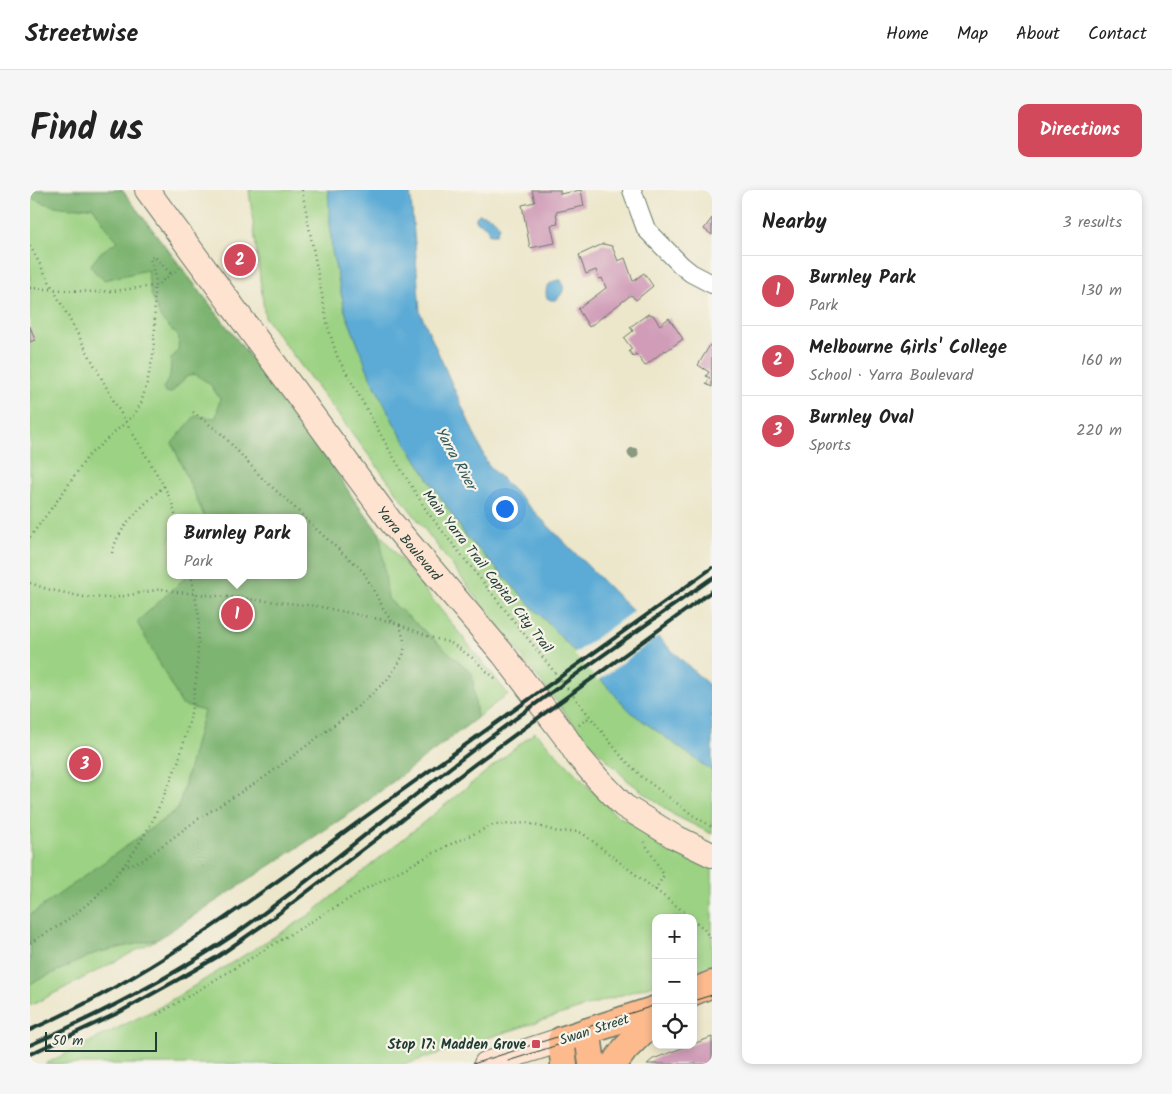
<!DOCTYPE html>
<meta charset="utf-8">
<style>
:root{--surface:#fff;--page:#f6f6f6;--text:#222;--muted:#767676;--line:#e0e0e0;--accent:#d1495b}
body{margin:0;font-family:Kalam,sans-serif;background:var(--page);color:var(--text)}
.controls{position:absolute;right:15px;bottom:15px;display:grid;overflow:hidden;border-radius:10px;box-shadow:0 2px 8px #0003}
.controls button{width:45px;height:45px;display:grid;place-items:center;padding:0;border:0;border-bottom:1px solid var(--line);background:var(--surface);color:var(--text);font:25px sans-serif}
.scale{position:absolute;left:15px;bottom:12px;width:112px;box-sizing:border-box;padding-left:5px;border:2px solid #1f3d34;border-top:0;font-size:14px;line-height:18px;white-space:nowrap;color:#1f3d34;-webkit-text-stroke:4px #f7f3e8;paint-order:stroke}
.you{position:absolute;left:474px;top:318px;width:18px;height:18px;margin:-12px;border:4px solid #fff;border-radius:50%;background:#1a73e8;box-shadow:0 0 0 8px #1a73e833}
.badge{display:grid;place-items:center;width:32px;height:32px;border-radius:50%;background:var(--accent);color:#fff;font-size:16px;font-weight:700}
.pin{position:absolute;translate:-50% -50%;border:2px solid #fff;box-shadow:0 1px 5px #0006}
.popup{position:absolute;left:137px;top:324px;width:140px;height:65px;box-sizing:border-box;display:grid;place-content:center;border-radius:10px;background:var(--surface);filter:drop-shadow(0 1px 4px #0005);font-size:16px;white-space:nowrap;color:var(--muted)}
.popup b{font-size:19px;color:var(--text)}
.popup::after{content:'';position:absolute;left:50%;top:100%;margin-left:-10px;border:10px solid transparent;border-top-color:var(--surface)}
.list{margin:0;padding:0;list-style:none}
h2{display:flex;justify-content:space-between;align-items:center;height:65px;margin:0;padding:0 20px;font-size:21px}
h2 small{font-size:16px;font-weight:400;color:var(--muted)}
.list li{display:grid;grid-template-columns:32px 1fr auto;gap:15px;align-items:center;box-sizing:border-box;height:70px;padding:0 20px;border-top:1px solid var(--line)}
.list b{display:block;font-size:19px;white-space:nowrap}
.list p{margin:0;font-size:16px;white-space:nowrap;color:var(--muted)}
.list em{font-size:16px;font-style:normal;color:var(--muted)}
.icon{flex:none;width:28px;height:28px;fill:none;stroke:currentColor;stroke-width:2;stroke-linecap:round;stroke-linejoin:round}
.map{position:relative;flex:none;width:682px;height:874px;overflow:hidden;border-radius:10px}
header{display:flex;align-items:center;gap:30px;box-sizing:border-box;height:70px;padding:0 25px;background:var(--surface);border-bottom:1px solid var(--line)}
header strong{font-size:24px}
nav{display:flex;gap:28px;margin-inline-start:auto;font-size:18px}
.intro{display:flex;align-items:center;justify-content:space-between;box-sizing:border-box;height:120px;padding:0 30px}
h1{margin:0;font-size:35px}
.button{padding:12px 22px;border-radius:10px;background:var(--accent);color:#fff;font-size:18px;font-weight:700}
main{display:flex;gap:30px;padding:0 30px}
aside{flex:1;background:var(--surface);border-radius:10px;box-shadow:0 2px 8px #0003}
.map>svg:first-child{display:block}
</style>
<header>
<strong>Streetwise</strong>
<nav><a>Home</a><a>Map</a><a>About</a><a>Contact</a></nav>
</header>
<div class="intro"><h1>Find us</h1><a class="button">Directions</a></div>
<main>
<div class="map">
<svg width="682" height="874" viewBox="0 0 682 874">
<rect width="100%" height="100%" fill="#f7f3e8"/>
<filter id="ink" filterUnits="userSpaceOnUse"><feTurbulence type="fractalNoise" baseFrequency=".02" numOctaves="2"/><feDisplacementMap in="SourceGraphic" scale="10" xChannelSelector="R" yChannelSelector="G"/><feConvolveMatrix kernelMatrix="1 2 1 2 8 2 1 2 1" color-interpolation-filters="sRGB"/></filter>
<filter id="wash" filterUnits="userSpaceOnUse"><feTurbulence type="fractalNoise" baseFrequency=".0096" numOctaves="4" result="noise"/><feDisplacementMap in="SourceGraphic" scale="20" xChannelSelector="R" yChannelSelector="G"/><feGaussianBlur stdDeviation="1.12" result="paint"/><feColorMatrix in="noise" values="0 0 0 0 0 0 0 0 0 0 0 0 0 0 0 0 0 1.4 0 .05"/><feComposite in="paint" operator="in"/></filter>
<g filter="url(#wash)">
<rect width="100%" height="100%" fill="#ece6ca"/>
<g fill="#9cd283" stroke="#5e885c" fill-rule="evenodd">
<path d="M0,0H92L297,267L324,310L347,340L478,504L328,618L128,749L0,816ZM141,328H273V385H141Z"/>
<path d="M219,0H298L302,61L315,121L340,186L366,237L403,296L436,346L602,523L682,581V644L644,625L597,590L552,545L427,382L235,128Z"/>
<path d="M505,542L586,625L682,673V775L663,782V728H626V794L376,874H15L128,818L278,726Z"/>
</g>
<path fill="#7db471" stroke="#4e7852" d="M0,0H92L297,267L324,310L350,344L358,409L442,483L447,528L328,618L128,749L66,763L0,794V725L148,619L174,521L152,515L107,432L158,385H273V328H175L142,253L165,226L186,228L190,209L180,194L165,184L156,187L141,203L136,202L133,198L140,187L141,169L148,161L149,147L131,129L121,104L117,80L74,90L66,83L60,76L71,62L88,51L79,41L63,17C44,18 33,19 14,13C9,11 4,10 0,6Z"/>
<g fill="#5cabd6" stroke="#3e7485">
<path d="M298,0H380L385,54L390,122L458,275L637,456L682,498V581L602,523L436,346L403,296L366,237L340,186L315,121L302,61Z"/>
<path d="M449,24C457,25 466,28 469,36L466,44H459C456,34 455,36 446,31V27Z"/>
<path d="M528,90H531C536,98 533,105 525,110H521L517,108C514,99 518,92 528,90Z"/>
</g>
<path fill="#ece6ca" d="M605,420L630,445L568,491L544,464Z"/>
<g id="blocks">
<g fill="#d09cb8">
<path d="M502,0H530V4L551,0L554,16L526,22L528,34L521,35L525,53L500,58L492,15L505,12Z"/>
<path d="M682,28V45L674,39Z"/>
<path d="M573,54L582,56L588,71L595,68L603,91L614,83L623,96L606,110L601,105L559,137L548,119L576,98L572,88L569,89L566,80L556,84L549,65Z"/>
<path d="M618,124L623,125L630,135L639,128L653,149L636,161L635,160L615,176L606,164L603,166L599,161L602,159L594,148L603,141L600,137Z"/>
<path d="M0,136L5,150L0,152Z"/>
<path d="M680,155H682V197L676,194L680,188L676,186L679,182L668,175Z"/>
<path d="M682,847V874H617L623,869L660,855H663V854Z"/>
</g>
</g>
</g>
<g filter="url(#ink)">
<use href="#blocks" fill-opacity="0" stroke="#677868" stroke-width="1"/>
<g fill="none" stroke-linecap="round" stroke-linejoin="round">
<defs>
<path id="minor" d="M602,0L609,20L616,39L651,75L661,83L682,94"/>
<g id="secondary">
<path id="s1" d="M117,0L361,332L473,464L535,546L548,566L568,589L594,616L643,646L682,665"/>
<path d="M456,874L531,850"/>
</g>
<g id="primary">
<path d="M663,802L682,794"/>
<path d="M556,842L558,845L562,874"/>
<path d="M534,874L531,850L626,819"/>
<path d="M584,874L595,859L626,828"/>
</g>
</defs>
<use href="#minor" stroke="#677868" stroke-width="20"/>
<use href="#secondary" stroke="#677868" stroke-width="26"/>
<use href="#primary" stroke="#677868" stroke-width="29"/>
<g stroke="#677868" stroke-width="2.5" stroke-dasharray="1 4" stroke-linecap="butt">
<path d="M272,0L298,137L307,166L361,263L398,323L592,567L612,587L664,626L682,637"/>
<path d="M0,56L86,215L134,296L142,313L146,328"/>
<path d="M127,95L120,68L124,66L141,84"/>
<path d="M0,98L65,102L83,101L124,96L127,95L149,78"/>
<path d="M163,222L193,245L231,287L265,318L284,337L317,367L327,375L334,383L357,425L362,431"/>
<path d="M0,347L32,304L58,266L105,224L111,213L117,193L123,166L125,137L124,96"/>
<path d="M82,363C89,335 113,316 134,296"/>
<path d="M0,393L17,399L54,407L83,408L132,399L148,402L286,416L363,432L370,435"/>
<path d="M549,535L560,527"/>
<path d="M614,652L634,685L625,700"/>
<path d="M93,677L113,670L168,629L235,587L324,520L358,489L373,466L375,455L370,435L403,448L421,453L444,469L455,480L465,488"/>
<path d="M663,729L675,740L682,752"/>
<path d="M0,753L32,734L65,708L93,677L107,657L122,632L136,601L149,570L160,529L167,483L169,427L161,385"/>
<path d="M127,825L337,698L421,654L463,635L498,633L528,642L543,641L552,643L662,728"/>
</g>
<use href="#minor" stroke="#fff" stroke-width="18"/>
<use href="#secondary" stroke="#fee3d1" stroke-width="24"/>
<use href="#primary" stroke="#fcba8d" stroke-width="26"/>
<g stroke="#1f3d34" stroke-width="1">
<path d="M663,811L682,805"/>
<path d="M478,871L531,854"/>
<path d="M443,874L626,815"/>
</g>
<g stroke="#1f3d34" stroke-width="4">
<path d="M0,840C123,786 227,706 335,627C451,544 566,460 682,378"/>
<path d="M0,855C71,824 140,788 205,744C281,691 352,630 425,574C509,509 596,449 682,388"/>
<path d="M0,864L88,823L149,789L187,767L240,730L445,574L682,401"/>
</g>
</g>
<circle fill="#899a80" cx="603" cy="263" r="5.5"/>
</g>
<rect fill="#d1495b" stroke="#f7f3e8" stroke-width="2" x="501" y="849" width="10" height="10" rx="2.5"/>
<g text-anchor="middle" stroke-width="4.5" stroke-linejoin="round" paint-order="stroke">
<g font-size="14" fill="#1f3d34" stroke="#f7f3e8">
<text dy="5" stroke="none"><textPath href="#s1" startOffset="440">Yarra Boulevard</textPath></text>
<text transform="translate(458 381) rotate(52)" y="5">Main Yarra Trail Capital City Trail</text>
<text transform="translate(564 839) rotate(-18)" y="5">Swan Street</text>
</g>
<g font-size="14" font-weight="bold" fill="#1f3d34" stroke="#f7f3e8" text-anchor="end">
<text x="496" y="859">Stop 17: Madden Grove</text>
</g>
<g font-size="15" font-style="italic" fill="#2e585c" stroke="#f7f3e8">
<text transform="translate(426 268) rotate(61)" y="5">Yarra River</text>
</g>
</g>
</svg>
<div class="controls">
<button>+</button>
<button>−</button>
<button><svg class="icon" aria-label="locate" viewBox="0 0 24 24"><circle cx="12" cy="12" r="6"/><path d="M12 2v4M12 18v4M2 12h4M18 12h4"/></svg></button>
</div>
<div class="scale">50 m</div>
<div class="you"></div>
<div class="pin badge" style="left:207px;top:424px">1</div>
<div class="popup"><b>Burnley Park</b>Park</div>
<div class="pin badge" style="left:210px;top:70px">2</div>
<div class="pin badge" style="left:55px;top:574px">3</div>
</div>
<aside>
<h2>Nearby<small>3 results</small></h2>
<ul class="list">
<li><span class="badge">1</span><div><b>Burnley Park</b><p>Park</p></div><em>130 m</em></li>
<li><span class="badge">2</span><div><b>Melbourne Girls' College</b><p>School · Yarra Boulevard</p></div><em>160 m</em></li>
<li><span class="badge">3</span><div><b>Burnley Oval</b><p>Sports</p></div><em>220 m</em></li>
</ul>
</aside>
</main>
